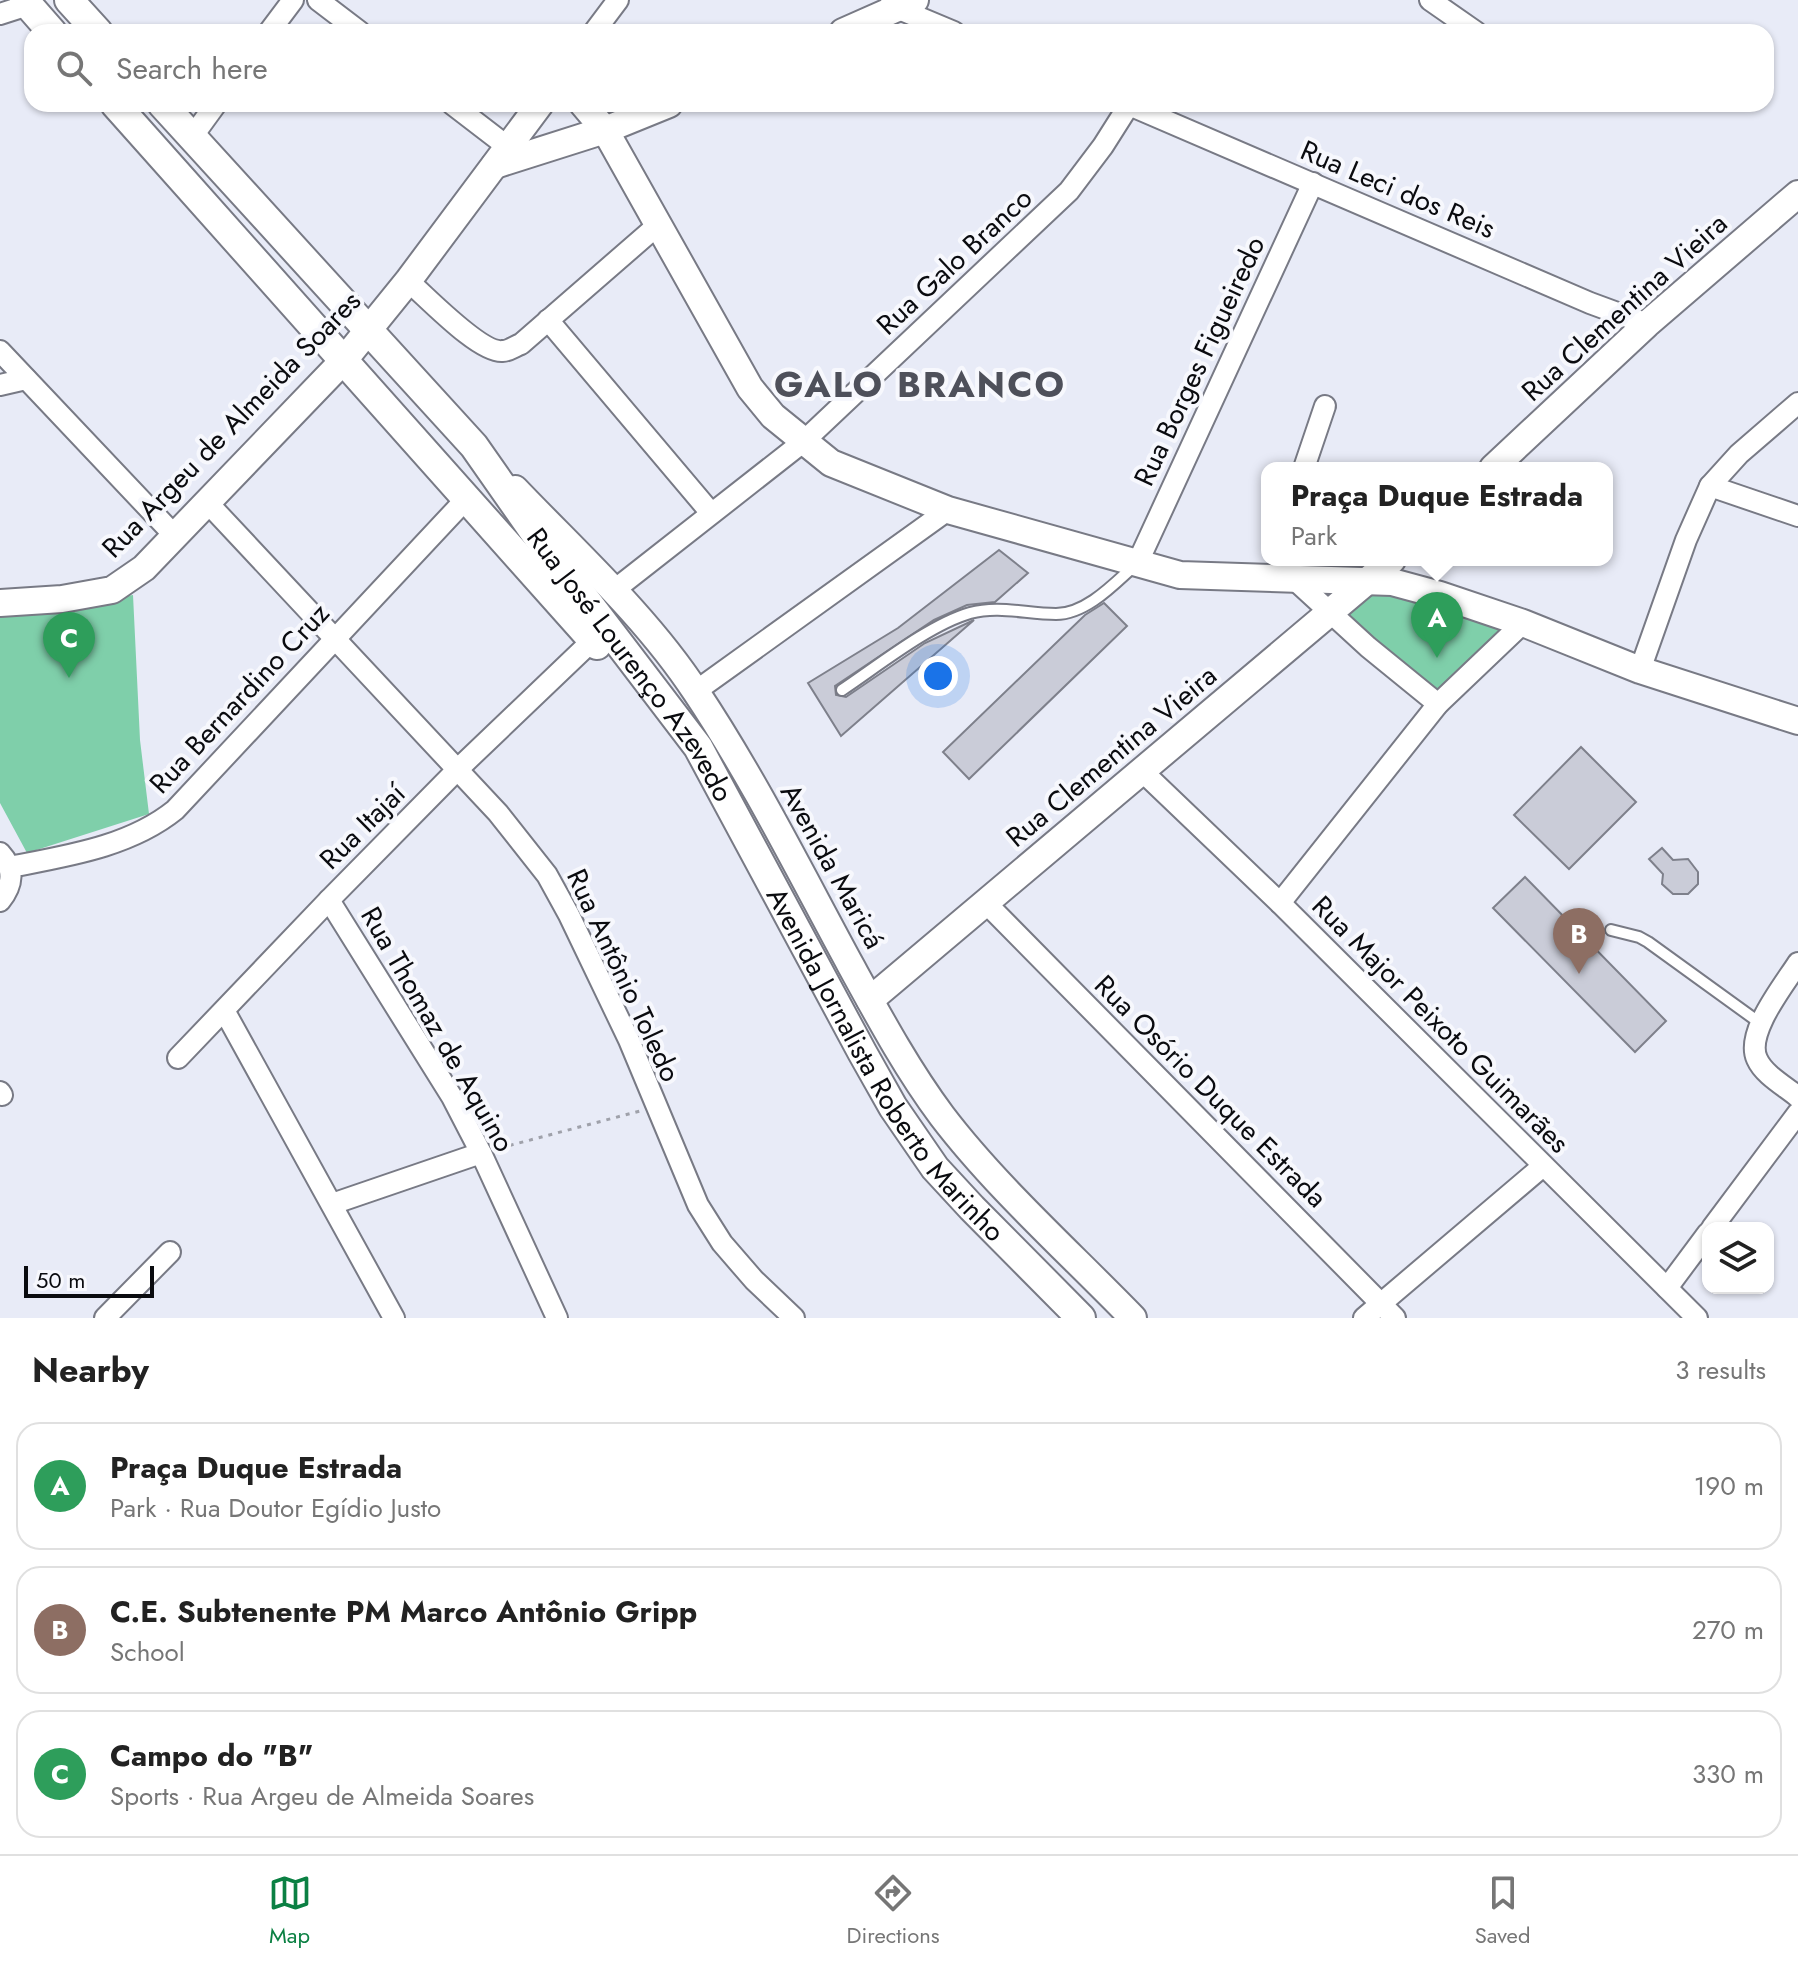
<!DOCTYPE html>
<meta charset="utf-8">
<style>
:root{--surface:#fff;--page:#f6f6f6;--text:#222;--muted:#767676;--line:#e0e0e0;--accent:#0b8043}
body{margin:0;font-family:Jost,sans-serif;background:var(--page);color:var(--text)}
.controls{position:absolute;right:24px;bottom:24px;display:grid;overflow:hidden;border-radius:16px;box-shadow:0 2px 6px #0004}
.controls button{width:72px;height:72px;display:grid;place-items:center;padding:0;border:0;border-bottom:2px solid var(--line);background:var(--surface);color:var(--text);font:40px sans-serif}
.scale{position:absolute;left:24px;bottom:20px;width:130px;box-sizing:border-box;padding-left:8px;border:4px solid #0a0b0f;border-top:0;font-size:22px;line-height:28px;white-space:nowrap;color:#0a0b0f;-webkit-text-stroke:6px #f7f8fd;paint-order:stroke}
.you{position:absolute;left:938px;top:676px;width:28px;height:28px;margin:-20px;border:6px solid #fff;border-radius:50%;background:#1a73e8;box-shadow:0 0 0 12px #1a73e833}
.badge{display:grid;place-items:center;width:52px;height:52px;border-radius:50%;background:var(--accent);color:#fff;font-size:26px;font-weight:700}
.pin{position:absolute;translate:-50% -66px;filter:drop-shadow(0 2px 4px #0008)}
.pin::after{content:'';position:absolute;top:42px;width:28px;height:24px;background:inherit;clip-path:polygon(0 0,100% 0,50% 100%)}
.popup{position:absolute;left:1261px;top:462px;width:352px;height:104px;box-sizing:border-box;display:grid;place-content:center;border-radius:16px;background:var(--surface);filter:drop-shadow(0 2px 6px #0005);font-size:26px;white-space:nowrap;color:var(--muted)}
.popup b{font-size:30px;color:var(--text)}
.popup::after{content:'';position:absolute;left:50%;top:100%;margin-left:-16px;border:16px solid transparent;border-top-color:var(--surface)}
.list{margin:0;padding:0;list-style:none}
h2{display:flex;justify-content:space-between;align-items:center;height:104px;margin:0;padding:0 32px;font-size:34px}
h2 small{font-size:26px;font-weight:400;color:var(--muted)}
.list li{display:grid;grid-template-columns:52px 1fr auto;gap:24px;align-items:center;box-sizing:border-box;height:128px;margin:0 16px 16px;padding:0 16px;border:2px solid var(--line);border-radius:24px}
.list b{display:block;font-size:30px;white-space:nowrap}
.list p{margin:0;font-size:26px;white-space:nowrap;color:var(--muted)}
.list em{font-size:26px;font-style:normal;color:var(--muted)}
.icon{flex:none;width:44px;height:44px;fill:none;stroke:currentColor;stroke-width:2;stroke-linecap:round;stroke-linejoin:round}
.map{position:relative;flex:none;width:1798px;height:1318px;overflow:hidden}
.search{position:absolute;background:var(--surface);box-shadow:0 2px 6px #0004;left:24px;right:24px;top:24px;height:88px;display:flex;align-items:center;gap:20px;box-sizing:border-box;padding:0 28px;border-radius:24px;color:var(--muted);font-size:30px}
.sheet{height:536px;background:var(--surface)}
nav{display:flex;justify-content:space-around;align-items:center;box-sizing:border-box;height:112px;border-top:2px solid var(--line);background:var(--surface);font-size:22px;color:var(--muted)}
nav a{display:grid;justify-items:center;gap:4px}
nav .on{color:var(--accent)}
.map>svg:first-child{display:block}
</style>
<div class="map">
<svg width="1798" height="1318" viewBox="0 0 1798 1318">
<rect width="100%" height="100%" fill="#e8ebf7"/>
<g fill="#7fcfaa">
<path d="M1368,581L1523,623L1442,700L1330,613Z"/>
<path d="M133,595L140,740L149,814L27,853L0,803V616Z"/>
</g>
<g fill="#caccd8" stroke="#7e808b" stroke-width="2">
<path d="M999,550L1028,573L995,602L967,605L934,620L835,686L836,695L846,697L925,643L974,620L841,736L808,683L898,628Z"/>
<path d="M1104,603L1127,626L969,779L943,752L1085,615Z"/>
<path d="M1581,747L1636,802L1569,869L1514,815Z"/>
<path d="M1662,848L1673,860L1688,859L1698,872V884L1688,894H1673L1662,884L1663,874L1649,859Z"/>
<path d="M1525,877L1666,1021L1635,1052L1493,908Z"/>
</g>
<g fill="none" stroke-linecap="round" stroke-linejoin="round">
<defs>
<g id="service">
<path d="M842,690C878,666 929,625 970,613C999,605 1026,614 1056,614C1086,614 1114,584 1134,566"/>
<path d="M1611,930L1639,937L1648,942L1760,1023"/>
</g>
<g id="minor">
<path d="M318,0L360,32"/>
<path d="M1430,0L1476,32"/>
<path d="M891,3L899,9L954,32"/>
<path d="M0,14L28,5"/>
<path d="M269,32L293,0"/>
<path d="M594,32L618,0"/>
<path d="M452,104L508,147"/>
<path d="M1127,104L1590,303L1647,324"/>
<path d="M192,137L216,104"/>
<path d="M408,281C426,296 480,354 503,351C509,351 515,346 521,344L659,224"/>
<path d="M548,320L711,513"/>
<path d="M0,351L174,535"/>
<path d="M0,385L26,379"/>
<path d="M1304,468L1325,406"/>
<path d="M1710,486L1798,516"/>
<path d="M206,501L498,813L547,875L569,915L629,1040L698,1205L722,1243L754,1280L794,1318"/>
<path d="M1137,564L1313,183"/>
<path d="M1296,581L1368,647L1438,704"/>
<path d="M613,591L803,442L1069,191L1103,146L1129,105"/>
<path d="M1640,670L1686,540L1710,486L1739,454L1798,403"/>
<path d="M696,691L948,510"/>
<path d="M1143,772L1280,903L1697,1318"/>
<path d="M0,853C15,869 13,885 0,901"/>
<path d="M10,867C66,856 129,847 175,810L467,498"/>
<path d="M329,900L452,1097L481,1153L557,1318"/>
<path d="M986,903L1395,1318"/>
<path d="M1280,903L1438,704L1523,623"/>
<path d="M1798,963C1784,985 1745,1033 1757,1059C1764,1075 1785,1086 1798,1097"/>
<path d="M225,1012L394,1318"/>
<path d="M178,1058L329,900L457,770L593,640"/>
<path d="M0,1092L2,1095"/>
<path d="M332,1204L481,1153"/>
<path d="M1712,1228L1798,1113"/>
<path d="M1667,1288L1708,1233"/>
<path d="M105,1318L170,1252"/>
<path d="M1364,1318L1543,1166"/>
</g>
<g id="tertiary">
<path d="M843,32L915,0"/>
<path d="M583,104L605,130L750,388L773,416L831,463L948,510L1180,575L1392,582L1440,595L1523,623L1640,670L1798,721"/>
<path d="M495,165L605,130L669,104"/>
<path d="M1493,468L1647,324L1798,194"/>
<path d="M515,489C577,554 647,617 696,692C754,779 801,874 851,966C879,1017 907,1069 942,1116C996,1187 1070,1253 1133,1318"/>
<path d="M0,603L62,599L112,590L144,568L344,360L408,281L540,104"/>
<path d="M870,1000L1392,560"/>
</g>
<g id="secondary">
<path d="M24,0L52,32"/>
<path d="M69,0L98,32"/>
<path d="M115,104L597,645"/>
<path id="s1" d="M162,104L474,446L537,536L698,747L862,1052L893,1107L935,1168L972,1208L1081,1318"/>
</g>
</defs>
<use href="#service" stroke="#787a85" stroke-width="14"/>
<use href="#minor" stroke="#787a85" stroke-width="24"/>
<use href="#tertiary" stroke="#787a85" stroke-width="30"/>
<use href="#secondary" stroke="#787a85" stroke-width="32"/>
<path stroke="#9fa1aa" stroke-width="3" stroke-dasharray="4 6" stroke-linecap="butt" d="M500,1148L640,1111"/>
<use href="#service" stroke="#fff" stroke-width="10"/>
<use href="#minor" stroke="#fff" stroke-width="20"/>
<use href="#tertiary" stroke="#fff" stroke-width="26"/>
<use href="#secondary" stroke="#fff" stroke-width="28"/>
</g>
<g text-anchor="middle" stroke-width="8" stroke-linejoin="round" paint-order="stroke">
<g font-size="28" fill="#0a0b0f" stroke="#f7f8fd">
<text transform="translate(1398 189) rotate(23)" y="10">Rua Leci dos Reis</text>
<text transform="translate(954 261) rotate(-43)" y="10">Rua Galo Branco</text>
<text transform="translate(1624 307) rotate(-42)" y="10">Rua Clementina Vieira</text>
<text transform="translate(1199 361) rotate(-65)" y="10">Rua Borges Figueiredo</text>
<text transform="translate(231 424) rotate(-46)" y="10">Rua Argeu de Almeida Soares</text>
<text dy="10" stroke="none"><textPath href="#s1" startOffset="732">Rua José Lourenço Azevedo</textPath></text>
<text transform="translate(239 698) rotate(-47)" y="10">Rua Bernardino Cruz</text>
<text transform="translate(1111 756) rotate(-40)" y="10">Rua Clementina Vieira</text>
<text transform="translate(362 826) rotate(-45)" y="10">Rua Itajaí</text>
<text transform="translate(833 866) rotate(61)" y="10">Avenida Maricá</text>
<text transform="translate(624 975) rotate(65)" y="10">Rua Antônio Toledo</text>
<text transform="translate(1441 1024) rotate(45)" y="10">Rua Major Peixoto Guimarães</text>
<text transform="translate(438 1029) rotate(60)" y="10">Rua Thomaz de Aquino</text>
<text dy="10" stroke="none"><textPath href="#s1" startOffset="1208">Avenida Jornalista Roberto Marinho</textPath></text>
<text transform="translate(1211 1091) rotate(45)" y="10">Rua Osório Duque Estrada</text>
</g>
<g font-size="36" font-weight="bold" letter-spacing="2" fill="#4e505a" stroke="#f7f8fd">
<text x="920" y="397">GALO BRANCO</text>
</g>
</g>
</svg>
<div class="controls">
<button><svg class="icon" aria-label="layers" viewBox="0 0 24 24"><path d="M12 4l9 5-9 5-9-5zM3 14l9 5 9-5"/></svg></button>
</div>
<div class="scale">50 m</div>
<div class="you"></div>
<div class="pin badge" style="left:1437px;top:658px;background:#2e9e5b">A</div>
<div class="popup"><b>Praça Duque Estrada</b>Park</div>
<div class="pin badge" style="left:1579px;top:974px;background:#8d6e63">B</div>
<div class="pin badge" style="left:69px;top:678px;background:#2e9e5b">C</div>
<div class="search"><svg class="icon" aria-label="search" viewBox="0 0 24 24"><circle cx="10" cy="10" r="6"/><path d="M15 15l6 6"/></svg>Search here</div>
</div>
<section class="sheet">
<h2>Nearby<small>3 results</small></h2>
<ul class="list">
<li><span class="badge" style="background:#2e9e5b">A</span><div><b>Praça Duque Estrada</b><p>Park · Rua Doutor Egídio Justo</p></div><em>190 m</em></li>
<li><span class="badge" style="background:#8d6e63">B</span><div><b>C.E. Subtenente PM Marco Antônio Gripp</b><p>School</p></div><em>270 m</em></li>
<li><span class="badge" style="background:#2e9e5b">C</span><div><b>Campo do &quot;B&quot;</b><p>Sports · Rua Argeu de Almeida Soares</p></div><em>330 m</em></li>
</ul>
</section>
<nav>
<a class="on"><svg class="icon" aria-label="map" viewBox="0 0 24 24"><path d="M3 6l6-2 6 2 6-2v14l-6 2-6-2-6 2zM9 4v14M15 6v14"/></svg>Map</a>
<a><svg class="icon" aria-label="directions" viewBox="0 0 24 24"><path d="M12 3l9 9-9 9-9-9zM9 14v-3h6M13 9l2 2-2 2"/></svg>Directions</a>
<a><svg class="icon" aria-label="saved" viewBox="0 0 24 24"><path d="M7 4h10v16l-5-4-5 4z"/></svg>Saved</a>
</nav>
